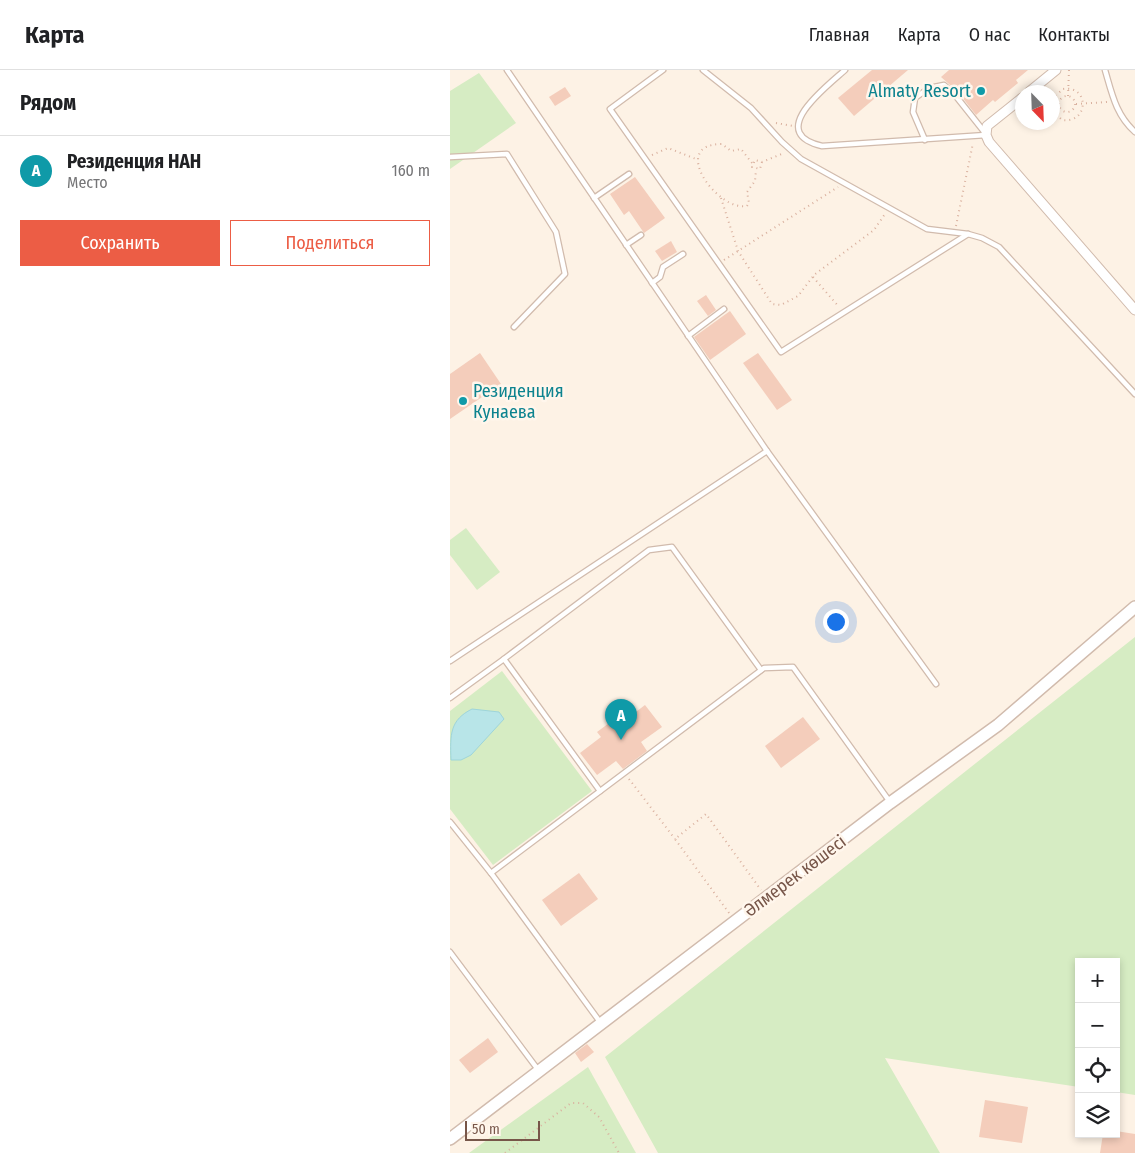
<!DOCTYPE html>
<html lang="ru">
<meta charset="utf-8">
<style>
:root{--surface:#fff;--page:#f6f6f6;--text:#202124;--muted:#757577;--line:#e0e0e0;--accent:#ec5d45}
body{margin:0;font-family:"Fira Sans Condensed",sans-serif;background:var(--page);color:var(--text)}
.controls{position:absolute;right:15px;bottom:15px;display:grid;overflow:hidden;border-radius:0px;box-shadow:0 2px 8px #0003}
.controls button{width:45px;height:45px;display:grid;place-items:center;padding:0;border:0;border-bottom:1px solid var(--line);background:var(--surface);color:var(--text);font:25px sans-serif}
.compass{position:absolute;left:565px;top:15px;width:45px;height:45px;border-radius:50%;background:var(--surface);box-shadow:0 2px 8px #0003;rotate:157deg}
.scale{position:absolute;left:15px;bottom:12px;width:75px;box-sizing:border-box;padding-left:5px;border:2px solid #775649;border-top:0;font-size:14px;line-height:18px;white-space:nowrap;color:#775649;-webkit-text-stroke:4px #fff6ec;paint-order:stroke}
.you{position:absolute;left:385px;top:551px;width:18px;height:18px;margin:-12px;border:4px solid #fff;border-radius:50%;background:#1a73e8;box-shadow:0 0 0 8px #1a73e833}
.badge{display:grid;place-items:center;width:32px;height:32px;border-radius:50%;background:var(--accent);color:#fff;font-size:16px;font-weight:700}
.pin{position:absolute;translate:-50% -41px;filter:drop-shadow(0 1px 2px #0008)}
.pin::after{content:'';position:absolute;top:26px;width:18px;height:15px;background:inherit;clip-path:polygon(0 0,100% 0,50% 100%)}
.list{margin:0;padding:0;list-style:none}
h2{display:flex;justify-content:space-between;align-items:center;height:65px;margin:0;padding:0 20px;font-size:21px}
h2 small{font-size:16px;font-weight:400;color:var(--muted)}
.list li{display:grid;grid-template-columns:32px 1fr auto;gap:15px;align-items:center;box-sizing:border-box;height:70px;padding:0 20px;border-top:1px solid var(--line)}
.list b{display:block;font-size:19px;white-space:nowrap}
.list p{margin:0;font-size:16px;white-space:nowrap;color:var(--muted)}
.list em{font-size:16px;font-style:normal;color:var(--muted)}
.actions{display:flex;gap:10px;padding:15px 20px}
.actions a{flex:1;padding:11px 0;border:1px solid var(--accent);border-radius:0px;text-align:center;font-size:18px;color:var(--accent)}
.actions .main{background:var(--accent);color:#fff}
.icon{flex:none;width:28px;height:28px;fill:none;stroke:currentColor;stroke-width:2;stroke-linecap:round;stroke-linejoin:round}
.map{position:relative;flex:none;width:685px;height:1083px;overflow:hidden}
header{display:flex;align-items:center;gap:30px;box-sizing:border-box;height:70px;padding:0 25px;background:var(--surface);border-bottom:1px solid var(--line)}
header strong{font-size:24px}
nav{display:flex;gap:28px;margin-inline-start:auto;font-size:18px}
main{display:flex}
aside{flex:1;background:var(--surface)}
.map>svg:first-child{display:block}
</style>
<header>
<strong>Карта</strong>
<nav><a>Главная</a><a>Карта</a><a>О нас</a><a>Контакты</a></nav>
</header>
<main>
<aside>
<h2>Рядом<small></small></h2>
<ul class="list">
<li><span class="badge" style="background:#0f9aa8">A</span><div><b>Резиденция НАН</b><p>Место</p></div><em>160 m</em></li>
</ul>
<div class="actions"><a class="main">Сохранить</a><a>Поделиться</a></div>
</aside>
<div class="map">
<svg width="685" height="1083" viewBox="0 0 685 1083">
<rect width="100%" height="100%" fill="#fdf2e5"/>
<g fill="#d6ecc3">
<path d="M29,3L66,53L0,99V21Z"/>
<path d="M16,458L50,502L27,520L0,485V470Z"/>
<path d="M685,567V1025L666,1022V892H629V1017L435,988L490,1083H208L155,987Z"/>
<path d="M52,601L142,721L43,795L0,739V641Z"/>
<path d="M138,997L186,1083H19Z"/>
</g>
<path fill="#b8e5e8" stroke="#9ed5da" d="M22,639L49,642L54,649L21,685L11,690H1C0,664 0,650 22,639Z"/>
<g fill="#f4cdbb">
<path d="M422,0H458L404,46L388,28Z"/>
<path d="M499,0H578L566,10L568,13L545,32L543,30L526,45L508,22L491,7Z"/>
<path d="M115,17L121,26L105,36L99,27Z"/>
<path d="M185,107L215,148L194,163L179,141L174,145L160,124Z"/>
<path d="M221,171L227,182L212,191L205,181Z"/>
<path d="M256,225L266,240L258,246L247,231Z"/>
<path d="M280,241L296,264L260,290L244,267Z"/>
<path d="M30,283L51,314L0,349V304Z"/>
<path d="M308,283L342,330L327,340L293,293Z"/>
<path d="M195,635L212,657L191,672L197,681L173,699L166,691L147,705L130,683L151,667L147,662L170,645L174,651Z"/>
<path d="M353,647L370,669L331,698L315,676Z"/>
<path d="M129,803L148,829L111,856L92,830Z"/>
<path d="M38,968L48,982L20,1003L9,990Z"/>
<path d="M137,974L144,982L131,992L125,983Z"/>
<path d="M535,1030L578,1037L572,1073L529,1067Z"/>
<path d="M666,1061L685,1064V1083H650L653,1064H666Z"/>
</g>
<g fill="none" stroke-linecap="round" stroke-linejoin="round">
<defs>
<g id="service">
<path d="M57,0L317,381"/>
<path d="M213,0L160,39L331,282L518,164"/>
<path d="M253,0L301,38L332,72L351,89L477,159L518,164L532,168L549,177L685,324"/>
<path d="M395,0C376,17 315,63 372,76L536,65"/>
<path d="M655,0C662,24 666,45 685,62"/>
<path d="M475,70L463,42L465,28L479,18L494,15L505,25L536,64"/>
<path d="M0,87L57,84L106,162L115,204L64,257"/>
<path d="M144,128L179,104"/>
<path d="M176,175L191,165"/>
<path d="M202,213L210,207L213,197L233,184"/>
<path d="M238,266L274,239"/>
<path d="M54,589L199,480L222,477L311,600"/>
<path d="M0,591L317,381L486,614"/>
<path d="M0,628L54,589L150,721"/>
<path d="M0,752L41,803"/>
<path d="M0,882L89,1001"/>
<path d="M150,952L41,803L314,598L343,597L440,732"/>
</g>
<g id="minor">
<path d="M579,22L606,0"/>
<path d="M572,28L537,56L536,65L539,72L685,240"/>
</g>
<path id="tertiary" d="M0,1069L440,733L548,655L685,537"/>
</defs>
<use href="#service" stroke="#d1bbad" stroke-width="7"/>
<use href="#minor" stroke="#d1bbad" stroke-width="11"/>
<use href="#tertiary" stroke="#d1bbad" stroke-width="14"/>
<g stroke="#d9b09e" stroke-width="2" stroke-dasharray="1 4" stroke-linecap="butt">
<circle cx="617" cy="34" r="8"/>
<path d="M618,26L619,0"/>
<path d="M602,29L613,19C640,15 639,54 612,50L602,40"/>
<path d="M602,34H609"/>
<path d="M626,34L657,32"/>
<path d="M326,53L343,56"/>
<path d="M202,85L218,78L246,89"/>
<path d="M312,92L310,99L302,97L305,90L312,92L334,83"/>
<path d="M302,93L291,79L281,81L272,74C218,74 268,142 297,136L299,133L297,122L305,111L306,100"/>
<path d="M271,128L288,181L322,234L331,235L348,226L364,205L424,160L435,144"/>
<path d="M506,156L523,73"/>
<path d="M274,190L388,117"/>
<path d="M363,207L389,237"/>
<path d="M179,709L225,769"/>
<path d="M279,843L225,769L256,744L311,820"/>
<path d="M55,1083L121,1033H133L149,1047L169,1083"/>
</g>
<use href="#service" stroke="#fff" stroke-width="4.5"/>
<use href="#minor" stroke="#fff" stroke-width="9"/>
<use href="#tertiary" stroke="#fff" stroke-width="11"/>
</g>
<g fill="#0f9aa8" stroke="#fff6ec" stroke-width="2">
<circle cx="531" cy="21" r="5"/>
<circle cx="13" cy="331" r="5"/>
</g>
<g text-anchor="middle" stroke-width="5" stroke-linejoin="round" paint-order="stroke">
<g font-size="18" fill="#0d838f" stroke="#fff6ec" text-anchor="end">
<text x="521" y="27">Almaty Resort</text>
<text x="23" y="327" text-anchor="start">Резиденция<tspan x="23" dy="21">Кунаева</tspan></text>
</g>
<g font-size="18" fill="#775649" stroke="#fff6ec">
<text transform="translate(345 806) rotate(-37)" y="6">Әлмерек көшесі</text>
</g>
</g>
</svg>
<div class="controls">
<button>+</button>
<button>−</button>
<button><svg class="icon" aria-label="locate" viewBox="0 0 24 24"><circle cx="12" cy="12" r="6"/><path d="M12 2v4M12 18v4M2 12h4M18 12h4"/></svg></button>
<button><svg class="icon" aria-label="layers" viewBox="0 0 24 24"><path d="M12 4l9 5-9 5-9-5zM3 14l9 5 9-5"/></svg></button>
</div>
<svg class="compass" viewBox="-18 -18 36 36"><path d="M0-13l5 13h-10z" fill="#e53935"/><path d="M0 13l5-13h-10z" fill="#757577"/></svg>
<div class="scale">50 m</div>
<div class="you"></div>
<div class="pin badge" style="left:171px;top:670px;background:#0f9aa8">A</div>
</div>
</main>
